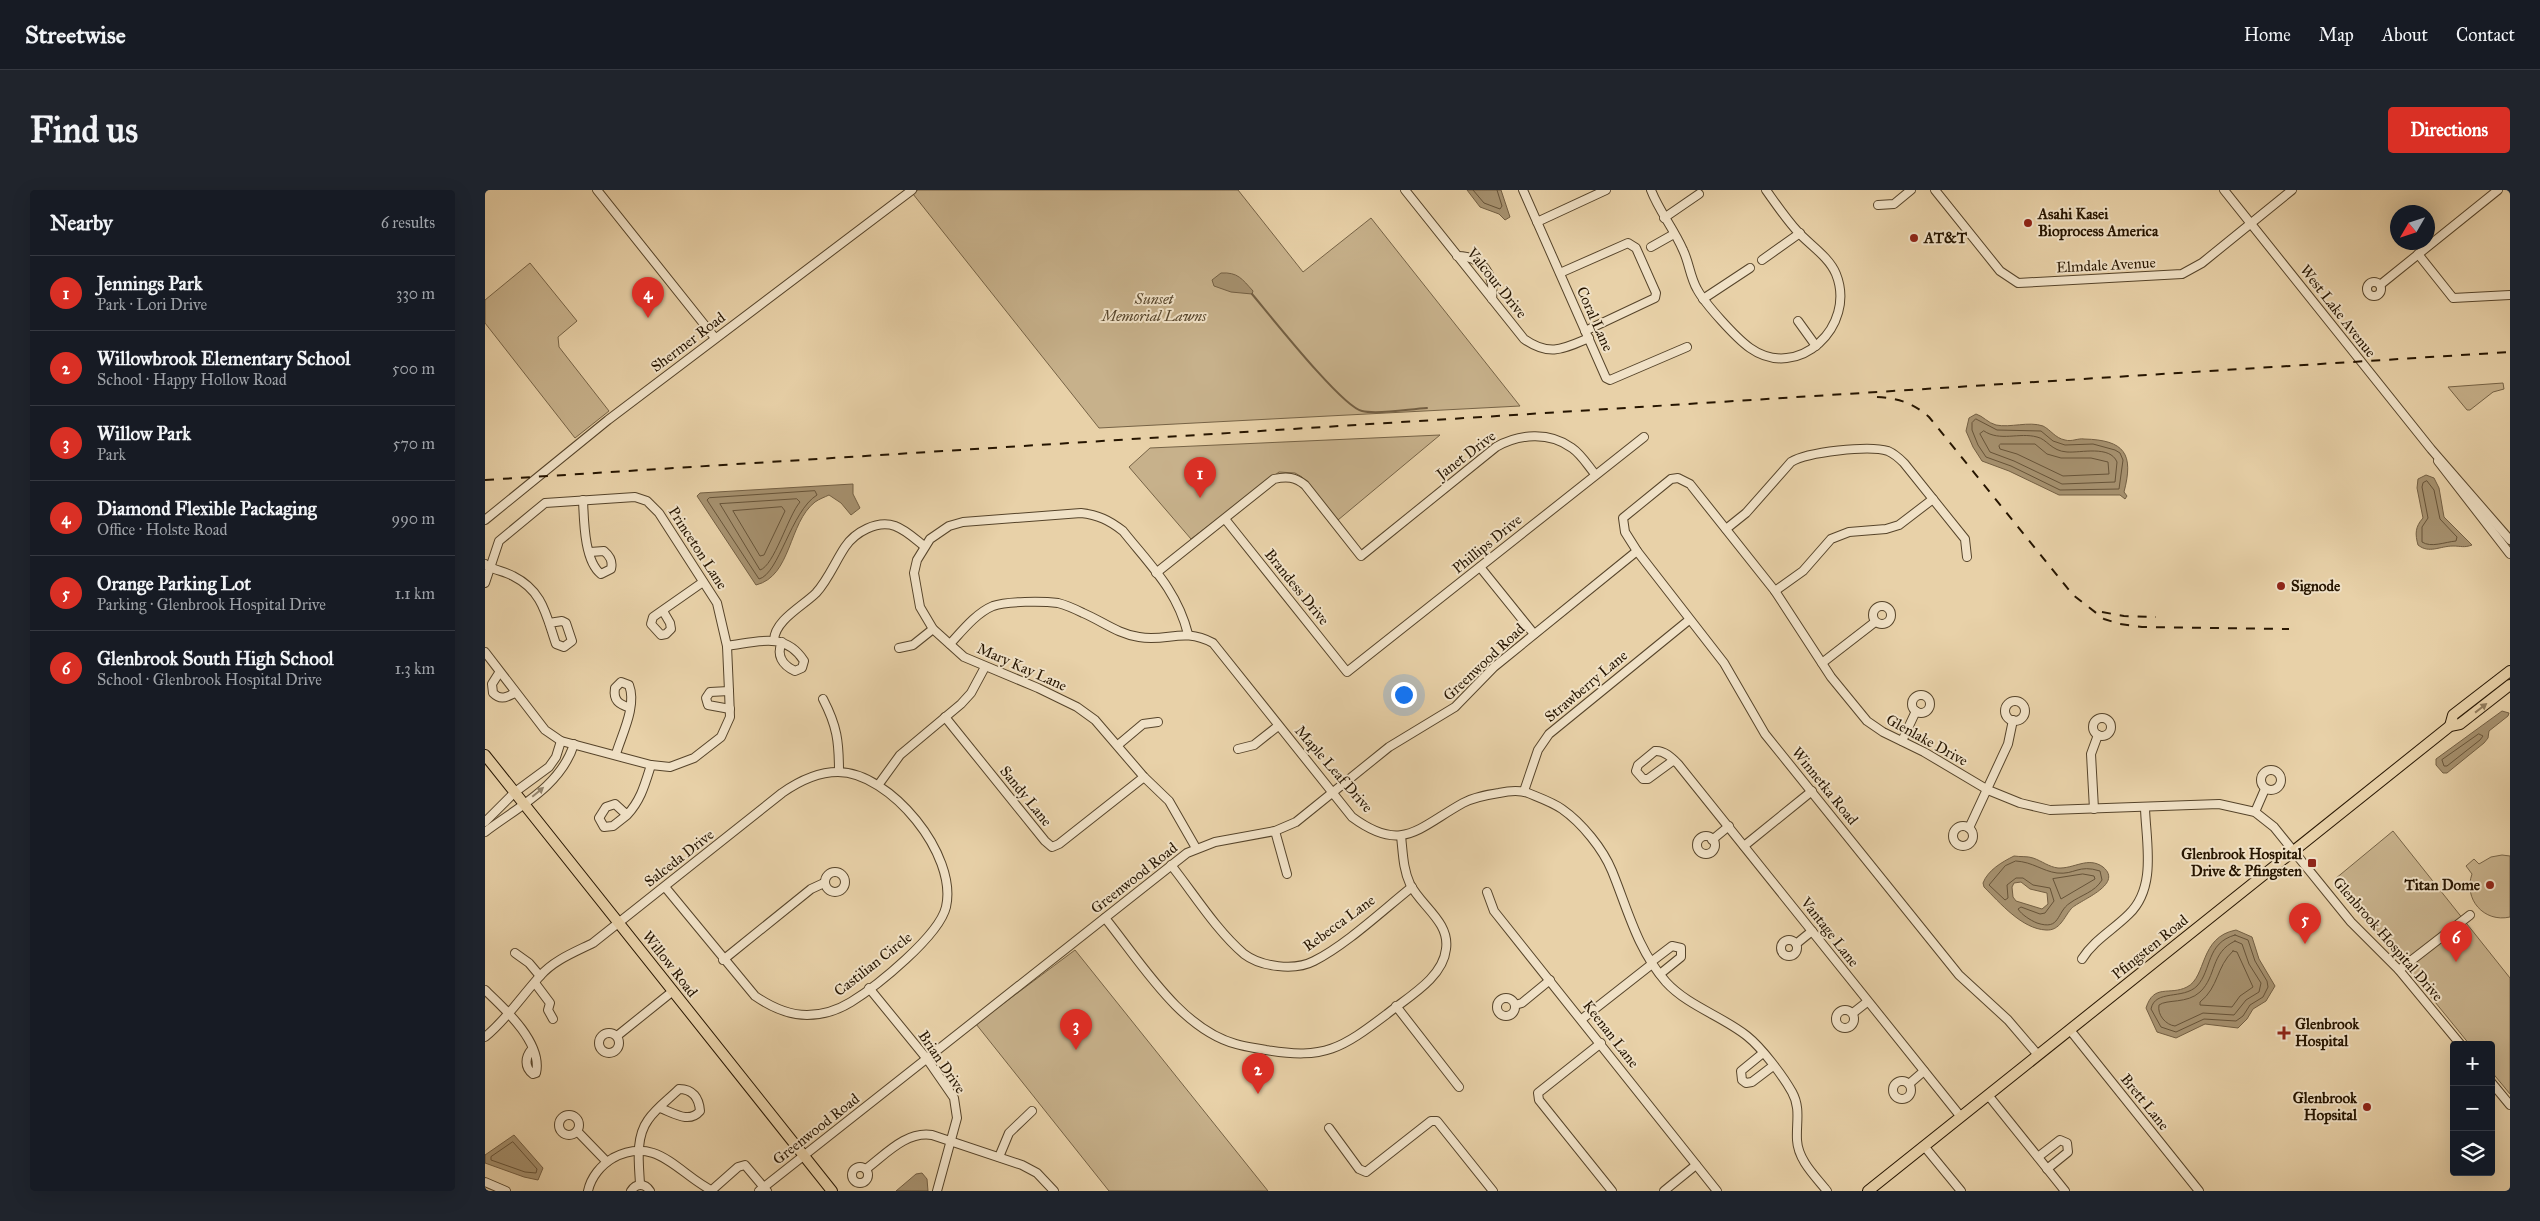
<!DOCTYPE html>
<meta charset="utf-8">
<style>
:root{--surface:#171b24;--page:#20242c;--text:#f1f3f6;--muted:#9ea1a6;--line:#363941;--accent:#d93025}
body{margin:0;font-family:"IM FELL Great Primer",serif;background:var(--page);color:var(--text)}
.controls{position:absolute;right:15px;bottom:15px;display:grid;overflow:hidden;border-radius:5px;box-shadow:0 5px 20px #0002}
.controls button{width:45px;height:45px;display:grid;place-items:center;padding:0;border:0;border-bottom:1px solid var(--line);background:var(--surface);color:var(--text);font:25px sans-serif}
.compass{position:absolute;left:1905px;top:15px;width:45px;height:45px;border-radius:50%;background:var(--surface);box-shadow:0 5px 20px #0002;rotate:231deg}
.you{position:absolute;left:918px;top:504px;width:18px;height:18px;margin:-12px;border:4px solid #fff;border-radius:50%;background:#1a73e8;box-shadow:0 0 0 8px #1a73e833}
.badge{display:grid;place-items:center;width:32px;height:32px;border-radius:50%;background:var(--accent);color:#fff;font-size:16px;font-weight:700}
.pin{position:absolute;translate:-50% -41px;filter:drop-shadow(0 1px 2px #0008)}
.pin::after{content:'';position:absolute;top:26px;width:18px;height:15px;background:inherit;clip-path:polygon(0 0,100% 0,50% 100%)}
.list{margin:0;padding:0;list-style:none}
h2{display:flex;justify-content:space-between;align-items:center;height:65px;margin:0;padding:0 20px;font-size:21px}
h2 small{font-size:16px;font-weight:400;color:var(--muted)}
.list li{display:grid;grid-template-columns:32px 1fr auto;gap:15px;align-items:center;box-sizing:border-box;height:75px;padding:0 20px;border-top:1px solid var(--line)}
.list b{display:block;font-size:19px;white-space:nowrap}
.list p{margin:0;font-size:16px;white-space:nowrap;color:var(--muted)}
.list em{font-size:16px;font-style:normal;color:var(--muted)}
.icon{flex:none;width:28px;height:28px;fill:none;stroke:currentColor;stroke-width:2;stroke-linecap:round;stroke-linejoin:round}
.map{position:relative;flex:none;width:2025px;height:1001px;overflow:hidden;border-radius:5px}
header{display:flex;align-items:center;gap:30px;box-sizing:border-box;height:70px;padding:0 25px;background:var(--surface);border-bottom:1px solid var(--line)}
header strong{font-size:24px}
nav{display:flex;gap:28px;margin-inline-start:auto;font-size:18px}
.intro{display:flex;align-items:center;justify-content:space-between;box-sizing:border-box;height:120px;padding:0 30px}
h1{margin:0;font-size:35px}
.button{padding:12px 22px;border-radius:5px;background:var(--accent);color:#fff;font-size:18px;font-weight:700}
main{display:flex;gap:30px;padding:0 30px}
aside{flex:1;background:var(--surface);border-radius:5px;box-shadow:0 5px 20px #0002}
.map>svg:first-child{display:block}
</style>
<header>
<strong>Streetwise</strong>
<nav><a>Home</a><a>Map</a><a>About</a><a>Contact</a></nav>
</header>
<div class="intro"><h1>Find us</h1><a class="button">Directions</a></div>
<main>
<aside>
<h2>Nearby<small>6 results</small></h2>
<ul class="list">
<li><span class="badge">1</span><div><b>Jennings Park</b><p>Park · Lori Drive</p></div><em>330 m</em></li>
<li><span class="badge">2</span><div><b>Willowbrook Elementary School</b><p>School · Happy Hollow Road</p></div><em>500 m</em></li>
<li><span class="badge">3</span><div><b>Willow Park</b><p>Park</p></div><em>570 m</em></li>
<li><span class="badge">4</span><div><b>Diamond Flexible Packaging</b><p>Office · Holste Road</p></div><em>990 m</em></li>
<li><span class="badge">5</span><div><b>Orange Parking Lot</b><p>Parking · Glenbrook Hospital Drive</p></div><em>1.1 km</em></li>
<li><span class="badge">6</span><div><b>Glenbrook South High School</b><p>School · Glenbrook Hospital Drive</p></div><em>1.3 km</em></li>
</ul>
</aside>
<div class="map">
<svg width="2025" height="1001" viewBox="0 0 2025 1001">
<rect width="100%" height="100%" fill="#e8d1a8"/>
<filter id="stains"><feTurbulence type="fractalNoise" baseFrequency=".004" numOctaves="4"/><feColorMatrix values="0 0 0 0 .2 0 0 0 0 .09 0 0 0 0 .02 0 0 0 .5 -.17"/></filter>
<radialGradient id="worn" r=".72"><stop offset=".6" stop-color="#630" stop-opacity="0"/><stop offset="1" stop-color="#630" stop-opacity=".3"/></radialGradient>
<g fill="#c7b18b" stroke="#766346">
<path d="M433,0H753L818,82L886,28L1035,216L614,238L428,4Z"/>
<path d="M45,73L92,131L73,147L74,157L124,221L90,248L0,133V110Z"/>
<path d="M2018,193L2019,199L2008,202L1985,220H1982L1963,197Z"/>
<path d="M955,245L853,330L817,287L810,283L794,282L706,349L644,277L665,258Z"/>
<path d="M1908,641L2025,788V904L2006,881V855H1985L1850,689Z"/>
<path d="M2017,665L2025,666V727C1999,733 1978,709 1987,684L1981,676L1989,669L1994,674L2006,667Z"/>
<path d="M590,760L783,1001H624L491,834Z"/>
</g>
<g fill="#a6916f" stroke="#735f43" fill-rule="evenodd">
<path d="M982,0H1016L1025,27L1020,30L1014,24L995,17Z"/>
<path d="M736,83C753,82 757,89 768,101L767,104L746,102L729,96L727,90Z"/>
<path d="M1491,224C1498,226 1503,233 1511,235C1525,238 1544,231 1558,236C1566,240 1570,248 1580,250C1587,252 1593,248 1599,249C1640,250 1649,264 1639,302L1642,306L1640,309L1635,305H1574L1524,281L1497,271L1488,257L1481,241L1484,228Z"/>
<path d="M1941,285L1949,288L1954,298L1959,327L1987,355C1979,358 1976,356 1968,356C1955,356 1944,364 1933,355C1930,344 1930,337 1938,328L1932,298L1933,289Z"/>
<path d="M368,294V304L375,318L366,325L356,313L344,305C340,307 334,309 330,312C303,333 307,386 271,395L212,306L215,303Z"/>
<path d="M2017,521L2024,523L2023,526L2004,541L2003,548L1999,553L1962,583H1958L1951,575V569Z"/>
<path d="M1529,666C1535,667 1543,666 1548,668C1557,671 1564,677 1573,678C1589,679 1603,666 1618,677C1640,695 1592,711 1586,719C1579,727 1575,741 1561,740C1537,739 1515,713 1499,697L1498,693C1503,680 1517,672 1529,666ZM1536,692L1545,699L1562,703L1563,714L1557,719L1531,711L1528,707L1527,697L1529,693Z"/>
<path d="M1751,740L1767,747L1774,769L1790,796L1781,811L1768,819L1762,829L1753,838L1720,834L1691,848L1672,842L1661,818C1669,793 1684,806 1702,797C1722,787 1714,747 1751,740Z"/>
<path d="M29,945L58,978L53,990L39,987L0,973V965Z"/>
<path d="M437,983L442,989L443,1001H411L431,984Z"/>
</g>
<g fill="none" stroke-linecap="round" stroke-linejoin="round">
<g stroke="#665338" stroke-width="1">
<path d="M988,0L999,13L1015,19L1017,16L1012,0"/>
<path d="M1491,229L1512,240L1556,241L1568,251L1580,255L1608,254L1630,260L1635,263L1638,270L1634,299L1575,300L1526,276L1501,267L1493,255L1487,240V233Z"/>
<path d="M1499,241C1515,252 1534,242 1552,247C1562,249 1566,261 1582,262C1596,263 1625,255 1632,272L1630,292L1577,294L1529,271L1505,262L1495,244Z"/>
<path d="M1516,254H1550L1562,264L1576,268H1606L1623,272L1624,284L1578,286L1532,264L1515,259L1514,256Z"/>
<path d="M1942,291L1949,300L1955,329L1972,347L1971,351C1960,352 1946,358 1937,352V337L1943,328L1937,297L1938,293Z"/>
<path d="M330,301L332,305C306,321 294,384 274,389L222,310L224,308Z"/>
<path d="M312,309L315,312C303,326 289,376 275,380L235,314Z"/>
<path d="M297,317L300,321L279,365L275,366L248,321Z"/>
<path d="M1994,544L1998,546L1995,550L1962,576H1959L1957,570Z"/>
<path d="M1531,671C1548,672 1557,681 1572,683C1590,685 1593,674 1615,681L1617,690C1610,702 1596,705 1585,713C1571,722 1576,741 1552,733C1545,730 1537,725 1533,719L1536,717L1555,724L1560,723L1569,711L1565,698L1548,695L1538,688H1531L1522,695L1523,708L1520,710L1504,695L1520,676Z"/>
<path d="M1598,684L1609,686L1610,689L1576,709L1568,689Z"/>
<path d="M1750,745L1763,750L1770,771L1782,791L1783,797L1778,807L1765,815L1758,826L1751,831L1719,829L1691,842L1676,837L1666,819C1670,799 1698,810 1712,796C1727,780 1721,753 1750,745Z"/>
<path d="M1750,751L1757,754L1764,774L1776,793L1774,802L1761,810L1749,825L1718,823L1690,836C1681,835 1672,825 1674,815C1682,809 1702,814 1715,802C1732,786 1725,763 1750,751Z"/>
<path d="M1748,761L1752,762L1768,797L1755,806L1747,817L1715,815V812C1734,797 1731,777 1748,761Z"/>
<path d="M28,952L52,979L51,983L40,982L6,970V967Z"/>
</g>
<path stroke="#735f43" stroke-width="2" d="M767,104C784,124 857,217 877,221C893,225 924,219 942,218"/>
<defs>
<g id="minor">
<path d="M112,0L230,148"/>
<path d="M920,0L1039,149C1065,167 1078,159 1104,148"/>
<path d="M1038,0L1121,188L1125,190L1202,157"/>
<path d="M1166,0C1174,21 1189,39 1198,60C1204,72 1205,87 1212,99C1220,114 1251,148 1265,158C1313,192 1372,136 1351,84C1344,67 1325,55 1313,42C1301,29 1291,14 1281,0"/>
<path d="M1450,0L1515,81L1533,93L1697,84L1717,73L1807,0"/>
<path d="M1739,0L1946,259L2025,350"/>
<path d="M1393,15L1409,14L1426,0"/>
<path d="M1179,28L1214,4"/>
<path d="M1052,32L1121,0"/>
<path d="M1166,57L1189,44"/>
<path d="M1933,64L1968,108L2025,105"/>
<path d="M972,66C998,66 1010,85 1007,109"/>
<path d="M1277,70L1315,43"/>
<path d="M1075,83L1143,53L1151,58L1171,103L1170,108L1100,141"/>
<circle cx="1889" cy="99" r="7"/>
<path d="M1895,95L2013,0"/>
<path d="M1218,109L1265,78"/>
<path d="M1313,131L1331,156"/>
<path d="M1953,271L2025,364"/>
<path d="M98,310C99,330 99,371 116,384L126,379C128,371 125,366 119,361L105,362"/>
<path d="M740,329L862,482L1159,247"/>
<path d="M0,330L123,230L427,0"/>
<path d="M1241,339L1261,323L1306,272C1322,262 1384,255 1403,261C1410,264 1414,268 1419,273L1480,349L1482,367"/>
<path d="M0,374C7,380 19,381 28,386C58,401 61,425 71,454L79,457L87,451L81,433L77,431L64,433"/>
<path d="M995,377L1049,444"/>
<path d="M671,383L789,289C802,286 810,287 820,295L876,366L1011,257C1034,244 1064,241 1087,258C1097,265 1103,276 1110,284"/>
<path d="M0,393L14,351L60,313L150,307L162,311L174,323L232,413L242,456L244,501L245,527L236,547L209,568L185,577L166,575L76,551L60,540L0,462"/>
<path d="M1290,401L1318,381L1346,349L1364,342L1401,339L1414,335L1448,309"/>
<circle cx="1397" cy="425" r="9"/>
<path d="M178,421L185,433L186,439L181,444L176,445L166,434L168,427L218,392"/>
<path d="M703,444C692,400 665,375 638,341C624,330 613,325 596,323L478,332L464,336L445,349L432,370L429,383L435,417L448,439L479,467L553,498L592,517L610,530L659,587L684,611L711,658"/>
<path d="M289,450C290,430 318,416 331,403C343,390 350,372 360,357C370,342 392,330 410,336C421,340 430,349 439,356"/>
<path d="M465,454C477,441 491,423 508,416C522,411 558,411 573,413C581,415 590,419 598,423C617,431 633,444 654,447C683,452 698,437 728,453L867,627C917,664 933,638 978,613C989,607 1001,605 1014,603C1023,601 1035,600 1043,603C1055,608 1067,612 1077,619C1097,633 1118,659 1127,681C1143,720 1152,759 1181,792C1203,816 1237,826 1262,846C1277,858 1298,886 1307,902C1316,918 1311,933 1312,950C1313,970 1330,986 1342,1001"/>
<path d="M242,456C272,452 300,441 319,471L317,478L310,481C297,475 291,465 297,452"/>
<path d="M414,458L428,455L448,439"/>
<path d="M1337,473L1390,432"/>
<path d="M14,483L7,494L8,503C16,511 21,507 30,503"/>
<path d="M244,501L225,502L221,508L223,515L245,519"/>
<circle cx="1436" cy="514" r="9"/>
<path d="M338,509C352,536 354,551 354,582"/>
<circle cx="1530" cy="521" r="10"/>
<path d="M460,527L560,651L567,657L574,654L659,587"/>
<circle cx="1617" cy="537" r="9"/>
<path d="M1417,551L1431,521"/>
<path d="M633,555L658,534L673,532"/>
<path d="M753,559L769,555L793,536"/>
<path d="M131,564C137,544 152,516 144,495L136,492L130,498C128,511 134,514 145,518"/>
<path d="M1189,570L1163,589H1158L1151,581L1153,575L1170,561C1179,560 1187,568 1193,574L1476,927"/>
<circle cx="1786" cy="590" r="10"/>
<path d="M394,594L415,565L476,514L486,503L500,477"/>
<path d="M1039,601L1053,560L1064,544L1204,430"/>
<path d="M1609,619L1606,564L1613,545"/>
<path d="M1770,622L1780,599"/>
<path d="M142,625L128,636L119,637L114,628L121,617L130,614L142,625C156,610 160,594 166,575"/>
<path d="M0,632L30,602L64,577L71,567L76,551"/>
<circle cx="1478" cy="646" r="10"/>
<path d="M1484,638L1523,554L1528,530"/>
<path d="M790,641L802,684"/>
<path d="M0,642C33,617 76,596 89,554"/>
<circle cx="1221" cy="655" r="9"/>
<path d="M1227,650L1244,636"/>
<path d="M1259,656L1327,601"/>
<path d="M686,675C709,704 731,740 759,764C776,777 810,781 829,771C861,755 898,720 927,697"/>
<circle cx="350" cy="692" r="10"/>
<path d="M1002,702L1009,721L1232,1001"/>
<path d="M620,728C655,771 695,839 751,854C761,857 771,858 781,860C840,870 857,858 902,824C923,807 958,788 961,759C965,732 936,716 925,694C918,679 918,663 916,646"/>
<circle cx="1304" cy="758" r="8"/>
<path d="M1311,754L1327,741"/>
<path d="M30,763L44,773L55,786"/>
<path d="M1597,769C1609,750 1628,740 1644,724C1672,697 1661,652 1660,618"/>
<path d="M238,770L326,699L339,693"/>
<path d="M1166,772L1187,756L1196,758V767L1175,784"/>
<path d="M1914,780L1985,725"/>
<path d="M50,793L65,813L63,820L68,829"/>
<path d="M384,798L442,869L469,908L472,928L452,1001"/>
<path d="M0,800C19,818 58,853 51,883L48,884C39,877 40,867 47,859"/>
<circle cx="1021" cy="817" r="9"/>
<path d="M1030,815L1037,813L1065,790"/>
<path d="M911,816L974,897"/>
<circle cx="1360" cy="829" r="9"/>
<path d="M1368,823L1382,812"/>
<path d="M1097,829L1167,774"/>
<path d="M1585,840L1714,1001"/>
<circle cx="124" cy="853" r="10"/>
<path d="M132,846L188,801"/>
<path d="M0,847C22,829 36,807 55,786C69,770 90,762 108,753L297,603C314,591 332,582 353,582C405,582 473,665 461,717C454,746 392,796 366,812C353,820 337,825 322,825C303,825 286,817 270,806L180,697"/>
<path d="M1116,853L1053,903L1054,910L1127,1001"/>
<path d="M1278,863L1256,881L1257,890L1261,893L1267,892L1288,876"/>
<path d="M1553,865L1523,830L1474,785L1280,544L1239,473L1152,361L1140,342L1138,328L1186,289L1193,288L1205,294L1290,401L1346,487L1382,531L1398,542L1439,562L1503,600L1535,613L1565,620L1734,614L1770,622L1789,637L1866,732L1914,780L1976,855"/>
<circle cx="1417" cy="900" r="9"/>
<path d="M2006,892L2025,915"/>
<path d="M1424,894L1439,881"/>
<path d="M1503,905L1580,1001"/>
<circle cx="84" cy="935" r="10"/>
<path d="M844,938L874,979L881,982L946,931H952L1008,1001"/>
<path d="M92,941L122,972"/>
<path d="M1439,956L1476,1001"/>
<path d="M514,967L524,943L547,921"/>
<path d="M1553,967L1575,950L1582,953L1583,962L1562,979"/>
<circle cx="375" cy="985" r="8"/>
<path d="M381,979C401,964 421,941 447,945L537,975L552,983L569,1001"/>
<path d="M0,992L21,1001"/>
<path d="M155,994C154,974 150,948 163,930C171,918 184,909 194,899C208,899 214,908 215,921C204,934 189,923 175,918"/>
<path d="M227,1000L253,977L260,975L282,1001"/>
<path d="M103,1001C106,987 116,975 128,968C172,944 194,985 228,1001"/>
<path d="M146,1001C151,993 160,993 165,1001"/>
<path d="M274,1001L702,663L730,652L790,641L811,632L904,557L970,517L1009,477L1152,361"/>
<path d="M1179,1001L1211,975"/>
</g>
<g id="major">
<path d="M1965,536L1968,525L2025,481"/>
<path d="M0,565L347,1001"/>
<path d="M1383,1001L1965,536L1975,534L2025,495"/>
</g>
</defs>
<use href="#minor" stroke="#56442a" stroke-width="10"/>
<use href="#major" stroke="#261500" stroke-width="12"/>
<use href="#minor" stroke="#f0e1c6" stroke-width="8"/>
<use href="#major" stroke="#e8d1a8" stroke-width="10"/>
<g stroke="#261500" stroke-width="2" stroke-dasharray="9 9" stroke-linecap="butt">
<path d="M1392,207C1413,208 1428,213 1444,227L1588,405L1619,429L1635,434L1657,437L1804,439"/>
<path d="M0,290L2025,162"/>
<path d="M1617,422L1639,426L1671,427"/>
</g>
</g>
<defs><path id="oneway-solid" d="M-6-.8H1V-3.2L6.5 0L1 3.2V.8H-6Z" transform="scale(1.25)"/></defs>
<use fill="#917c5c" href="#oneway-solid" transform="translate(1996 518) rotate(-38)"/>
<use fill="#95856d" href="#oneway-solid" transform="translate(53 602) rotate(-40)"/>
<g fill="#8f2418" stroke="#f0e1c6" stroke-width="2">
<circle cx="1543" cy="33" r="5"/>
<circle cx="1429" cy="48" r="5"/>
<circle cx="1796" cy="396" r="5"/>
<rect x="1822" y="668" width="10" height="10" rx="2.5"/>
<circle cx="2005" cy="695" r="5"/>
<path d="M1796.5 835.5h5v5h5v5h-5v5h-5v-5h-5v-5h5z"/>
<circle cx="1882" cy="917" r="5"/>
</g>
<g text-anchor="middle" stroke-width="4" stroke-linejoin="round" paint-order="stroke">
<g font-size="15" font-weight="bold" fill="#261500" stroke="#f0e1c6" text-anchor="start">
<text x="1553" y="29">Asahi Kasei<tspan x="1553" dy="17">Bioprocess America</tspan></text>
<text x="1439" y="53">AT&amp;T</text>
<text x="1806" y="401">Signode</text>
<text x="1817" y="669" text-anchor="end">Glenbrook Hospital<tspan x="1817" dy="17">Drive &amp; Pfingsten</tspan></text>
<text x="1995" y="700" text-anchor="end">Titan Dome</text>
<text x="1810" y="839">Glenbrook<tspan x="1810" dy="17">Hospital</tspan></text>
<text x="1872" y="913" text-anchor="end">Glenbrook<tspan x="1872" dy="17">Hopsital</tspan></text>
</g>
<g font-size="15" fill="#261500" stroke="#f0e1c6">
<text transform="translate(1621 75) rotate(-3)" y="5">Elmdale Avenue</text>
<text transform="translate(1012 93) rotate(51)" y="5">Valcour Drive</text>
<text transform="translate(1853 121) rotate(52)" y="5">West Lake Avenue</text>
<text transform="translate(1110 129) rotate(66)" y="5">Coral Lane</text>
<text transform="translate(203 152) rotate(-37)" y="5">Shermer Road</text>
<text transform="translate(981 265) rotate(-37)" y="5">Janet Drive</text>
<text transform="translate(1002 354) rotate(-39)" y="5">Phillips Drive</text>
<text transform="translate(213 358) rotate(57)" y="5">Princeton Lane</text>
<text transform="translate(812 397) rotate(51)" y="5">Brandess Drive</text>
<text transform="translate(999 472) rotate(-43)" y="5">Greenwood Road</text>
<text transform="translate(537 477) rotate(24)" y="5">Mary Kay Lane</text>
<text transform="translate(1101 496) rotate(-40)" y="5">Strawberry Lane</text>
<text transform="translate(1442 550) rotate(29)" y="5">Glenlake Drive</text>
<text transform="translate(849 579) rotate(49)" y="5">Maple Leaf Drive</text>
<text transform="translate(1340 596) rotate(51)" y="5">Winnetka Road</text>
<text transform="translate(541 606) rotate(51)" y="5">Sandy Lane</text>
<text transform="translate(194 668) rotate(-38)" y="5">Salceda Drive</text>
<text transform="translate(649 688) rotate(-38)" y="5">Greenwood Road</text>
<text transform="translate(854 733) rotate(-36)" y="5">Rebecca Lane</text>
<text transform="translate(1345 742) rotate(52)" y="5">Vantage Lane</text>
<text transform="translate(1903 749) rotate(49)" y="5">Glenbrook Hospital Drive</text>
<text transform="translate(1665 757) rotate(-39)" y="5">Pfingsten Road</text>
<text transform="translate(185 774) rotate(52)" y="5">Willow Road</text>
<text transform="translate(388 774) rotate(-38)" y="5">Castilian Circle</text>
<text transform="translate(1126 844) rotate(52)" y="5">Keenan Lane</text>
<text transform="translate(457 872) rotate(56)" y="5">Brian Drive</text>
<text transform="translate(1660 912) rotate(51)" y="5">Brett Lane</text>
<text transform="translate(331 939) rotate(-38)" y="5">Greenwood Road</text>
</g>
<g font-size="15" font-style="italic" fill="#56442a" stroke="#f0e1c6">
<text x="669" y="114">Sunset<tspan x="669" dy="17">Memorial Lawns</tspan></text>
</g>
</g>
<rect width="100%" height="100%" filter="url(#stains)"/>
<rect width="100%" height="100%" fill="url(#worn)"/>
</svg>
<div class="controls">
<button>+</button>
<button>−</button>
<button><svg class="icon" aria-label="layers" viewBox="0 0 24 24"><path d="M12 4l9 5-9 5-9-5zM3 14l9 5 9-5"/></svg></button>
</div>
<svg class="compass" viewBox="-18 -18 36 36"><path d="M0-13l5 13h-10z" fill="#e53935"/><path d="M0 13l5-13h-10z" fill="#9ea1a6"/></svg>
<div class="you"></div>
<div class="pin badge" style="left:715px;top:308px">1</div>
<div class="pin badge" style="left:773px;top:904px">2</div>
<div class="pin badge" style="left:591px;top:860px">3</div>
<div class="pin badge" style="left:163px;top:128px">4</div>
<div class="pin badge" style="left:1820px;top:754px">5</div>
<div class="pin badge" style="left:1971px;top:772px">6</div>
</div>
</main>
